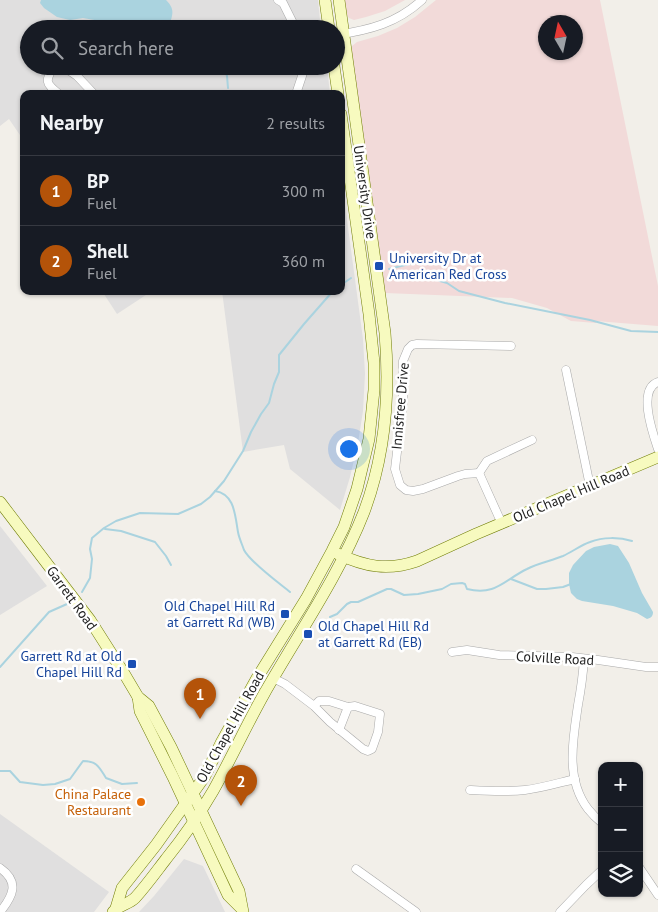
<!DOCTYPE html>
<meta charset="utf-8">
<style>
:root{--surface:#171b24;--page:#20242c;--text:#f1f3f6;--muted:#9ea1a6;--line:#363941;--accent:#b45309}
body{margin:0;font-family:"PT Sans",sans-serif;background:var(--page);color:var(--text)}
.controls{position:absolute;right:15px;bottom:15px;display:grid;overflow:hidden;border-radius:10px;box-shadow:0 1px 4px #0004}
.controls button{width:45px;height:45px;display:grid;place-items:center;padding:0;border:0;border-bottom:1px solid var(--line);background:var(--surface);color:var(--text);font:25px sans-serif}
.compass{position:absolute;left:538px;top:15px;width:45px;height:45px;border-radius:50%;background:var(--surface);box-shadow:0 1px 4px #0004;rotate:351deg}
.you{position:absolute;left:348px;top:448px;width:18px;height:18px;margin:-12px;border:4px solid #fff;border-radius:50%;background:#1a73e8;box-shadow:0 0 0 8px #1a73e833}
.badge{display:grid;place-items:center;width:32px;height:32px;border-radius:50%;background:var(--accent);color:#fff;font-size:16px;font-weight:700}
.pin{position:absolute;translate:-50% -41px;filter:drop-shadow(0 1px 2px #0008)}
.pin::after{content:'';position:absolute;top:26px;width:18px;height:15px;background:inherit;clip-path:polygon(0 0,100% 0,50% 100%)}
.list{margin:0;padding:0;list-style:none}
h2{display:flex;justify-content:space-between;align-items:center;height:65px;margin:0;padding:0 20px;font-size:21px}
h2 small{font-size:16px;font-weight:400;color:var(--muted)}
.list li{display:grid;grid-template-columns:32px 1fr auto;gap:15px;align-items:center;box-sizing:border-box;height:70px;padding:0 20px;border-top:1px solid var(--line)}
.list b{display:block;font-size:19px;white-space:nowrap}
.list p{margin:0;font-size:16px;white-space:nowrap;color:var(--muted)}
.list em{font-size:16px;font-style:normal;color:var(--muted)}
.icon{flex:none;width:28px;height:28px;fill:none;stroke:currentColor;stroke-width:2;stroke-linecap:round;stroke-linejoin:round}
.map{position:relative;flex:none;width:658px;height:912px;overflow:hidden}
.search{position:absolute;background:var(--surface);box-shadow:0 1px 4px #0004;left:20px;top:20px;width:325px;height:55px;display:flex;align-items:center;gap:12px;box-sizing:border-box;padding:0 18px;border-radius:28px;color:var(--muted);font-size:19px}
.panel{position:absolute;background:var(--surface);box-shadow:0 1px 4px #0004;left:20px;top:90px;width:325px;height:205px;border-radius:10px}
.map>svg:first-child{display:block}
</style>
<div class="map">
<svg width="658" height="912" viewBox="0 0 658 912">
<rect width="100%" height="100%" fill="#f2efe9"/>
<g fill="#e0dfdf">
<path d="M0,0H318L320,20L318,29H29V66H327L330,94H24V141L9,119L0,126Z"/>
<path d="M341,175L363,339L365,374L363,411L358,443L350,477L340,510L290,469L284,445L243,452L222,291H341Z"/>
<path d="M102,291H152L117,314Z"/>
<path d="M0,526L47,586L0,615Z"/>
<path d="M0,814L109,892L94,912H0Z"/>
<path d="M184,859L203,866L225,912H139L154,896Z"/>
</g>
<g fill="#f2dad9" fill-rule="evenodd">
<path d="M344,0H405L385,11L366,17L354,20L349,18L347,15Z"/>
<path d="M436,0H600L658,286V326L596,321V323L571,321L547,308L512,298L385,293L351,50L352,46L357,42L378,36L397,28L415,17ZM546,22H576V52H546Z"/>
</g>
<g fill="#aad3df">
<path d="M41,0H166C177,11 171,16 169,29H121L100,21L83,18L70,20L57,17L44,8L40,3Z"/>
<path d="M610,544L618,546L629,563L642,593L653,612C653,616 651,618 647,619L637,613L613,606L582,601L577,599L571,593L569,584V573L573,565L586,551L594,547Z"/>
</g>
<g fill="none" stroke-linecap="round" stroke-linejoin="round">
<g stroke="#aad3df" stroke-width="2">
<path d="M224,66L227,76L228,88"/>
<path d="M389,269L413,263"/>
<path d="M434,277L440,281L447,283L459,291L505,303L590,320L631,331L658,332"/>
<path d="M341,285L351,278"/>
<path d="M215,491C235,494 235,516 238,532C239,538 242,544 244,550C250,562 279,583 290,592"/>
<path d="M105,529L121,531L155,542L166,556L171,565"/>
<path d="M511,579L537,589H546L563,587L571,584"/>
<path d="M82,592L90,578L92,559L90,549L92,538L104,528L116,521L140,513L178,514L201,504L210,497L224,481L243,451L251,432L261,414L269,403L274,384L279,372V355L304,324L333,291"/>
<path d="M330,617L337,614L347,604L351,602H358L387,589H391L404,595L418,594L442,589L451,584L462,583L465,584L467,589C496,596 504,580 527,569C538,563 551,561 563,556C572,552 581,545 590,542C603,537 619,537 632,541"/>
<path d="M0,667L49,612L67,604"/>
<path d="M0,771H10L20,782L43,785L55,784L70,779L83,761C97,761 99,767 106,778L122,784L137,783"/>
</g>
<defs>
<g id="street">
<path d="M278,0L283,3L296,29"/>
<path d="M336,35C370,30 397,23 422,0"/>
<path d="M59,94C45,83 45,81 54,66L64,67L77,76L94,94"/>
<path d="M296,94L302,76L304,66"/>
<path d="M566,370L590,486"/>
<path d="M658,382C637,389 653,434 658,449"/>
<path d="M479,473L487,461L532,440"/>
<path d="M502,524L479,473L465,474L458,476L423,489L413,491L406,490L400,485L395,469L403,401V361L408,349L412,345L417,344L511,346"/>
<path d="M452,652L467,650L499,655L572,657L598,660L646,667H658"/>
<path d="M584,659C583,674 581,689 578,705C573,739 565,779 588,809C592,814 597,819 602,823"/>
<path d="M273,678L285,684L314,706L330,722L363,749L368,751L372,749L378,732L380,714L355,706L348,707L329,701H319L314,706"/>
<path d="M339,730L348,707"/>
<path d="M470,790C489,791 507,792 525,790C542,788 558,783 575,779"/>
<path d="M639,867L658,895"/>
<path d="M0,868C20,882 13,896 0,912"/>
<path d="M356,869L416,912"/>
<path d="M560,912L586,885L602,870"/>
</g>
<g id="secondary">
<path d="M325,0L329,29"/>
<path d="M334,66L338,94"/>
<path d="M0,502L90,620L125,675L138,697L149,706L171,747L239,891L243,912"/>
<path d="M338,554C366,567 388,571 417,561L476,534L658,457"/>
<path d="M138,697L140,711L173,777L228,895L241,908"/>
<path d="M116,908L122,888L156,845L205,776L221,743L257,678L306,599L332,551L344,527L357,489L369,439L374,390V363L369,314L341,114"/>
<path d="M113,912C119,905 129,904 135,898C146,886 156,872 166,859C183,838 199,815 213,791C231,759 246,726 264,694C298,634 339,576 364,512C385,456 390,392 385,333L339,0"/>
</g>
</defs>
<use href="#street" stroke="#a9a9a9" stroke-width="9"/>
<use href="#secondary" stroke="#707d05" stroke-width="12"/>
<use href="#street" stroke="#fff" stroke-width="8"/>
<use href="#secondary" stroke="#f7fabf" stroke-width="11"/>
</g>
<g fill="#1a4fb4" stroke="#fff" stroke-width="2">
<rect x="374" y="261" width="10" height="10" rx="2.5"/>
<rect x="280" y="609" width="10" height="10" rx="2.5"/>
<rect x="303" y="629" width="10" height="10" rx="2.5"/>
<rect x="127" y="659" width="10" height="10" rx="2.5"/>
</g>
<circle fill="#e8710a" stroke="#fff" stroke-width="2" cx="141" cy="802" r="5"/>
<g text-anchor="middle" stroke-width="5" stroke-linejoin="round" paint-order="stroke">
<g font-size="14" fill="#222" stroke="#fff">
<text transform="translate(365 192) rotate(82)" y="5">University Drive</text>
<text transform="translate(400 406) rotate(-85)" y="5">Innisfree Drive</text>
<text transform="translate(571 494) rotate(-23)" y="5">Old Chapel Hill Road</text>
<text transform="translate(72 598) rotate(54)" y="5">Garrett Road</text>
<text transform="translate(555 658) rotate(3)" y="5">Colville Road</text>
<text transform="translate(230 727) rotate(-61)" y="5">Old Chapel Hill Road</text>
</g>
<g font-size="14" fill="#164399" stroke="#fff" text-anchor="start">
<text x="389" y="263">University Dr at<tspan x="389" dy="16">American Red Cross</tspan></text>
<text x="275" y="611" text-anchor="end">Old Chapel Hill Rd<tspan x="275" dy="16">at Garrett Rd (WB)</tspan></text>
<text x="318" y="631">Old Chapel Hill Rd<tspan x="318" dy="16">at Garrett Rd (EB)</tspan></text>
<text x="122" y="661" text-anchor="end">Garrett Rd at Old<tspan x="122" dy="16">Chapel Hill Rd</tspan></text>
</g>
<g font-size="14" fill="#c56008" stroke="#fff" text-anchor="end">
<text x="131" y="799">China Palace<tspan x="131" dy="16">Restaurant</tspan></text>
</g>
</g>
</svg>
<div class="controls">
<button>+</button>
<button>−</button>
<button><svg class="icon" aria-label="layers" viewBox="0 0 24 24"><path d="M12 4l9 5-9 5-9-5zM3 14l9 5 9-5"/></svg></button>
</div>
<svg class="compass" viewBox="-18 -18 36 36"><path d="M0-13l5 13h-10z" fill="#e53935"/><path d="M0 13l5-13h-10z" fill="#9ea1a6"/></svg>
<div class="you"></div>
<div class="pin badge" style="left:200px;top:719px">1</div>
<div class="pin badge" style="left:241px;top:806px">2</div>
<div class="search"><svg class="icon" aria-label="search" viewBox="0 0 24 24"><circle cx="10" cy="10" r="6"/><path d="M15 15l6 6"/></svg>Search here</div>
<section class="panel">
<h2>Nearby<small>2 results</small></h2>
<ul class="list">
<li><span class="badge">1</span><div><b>BP</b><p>Fuel</p></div><em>300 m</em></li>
<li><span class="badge">2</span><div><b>Shell</b><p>Fuel</p></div><em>360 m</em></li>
</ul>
</section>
</div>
